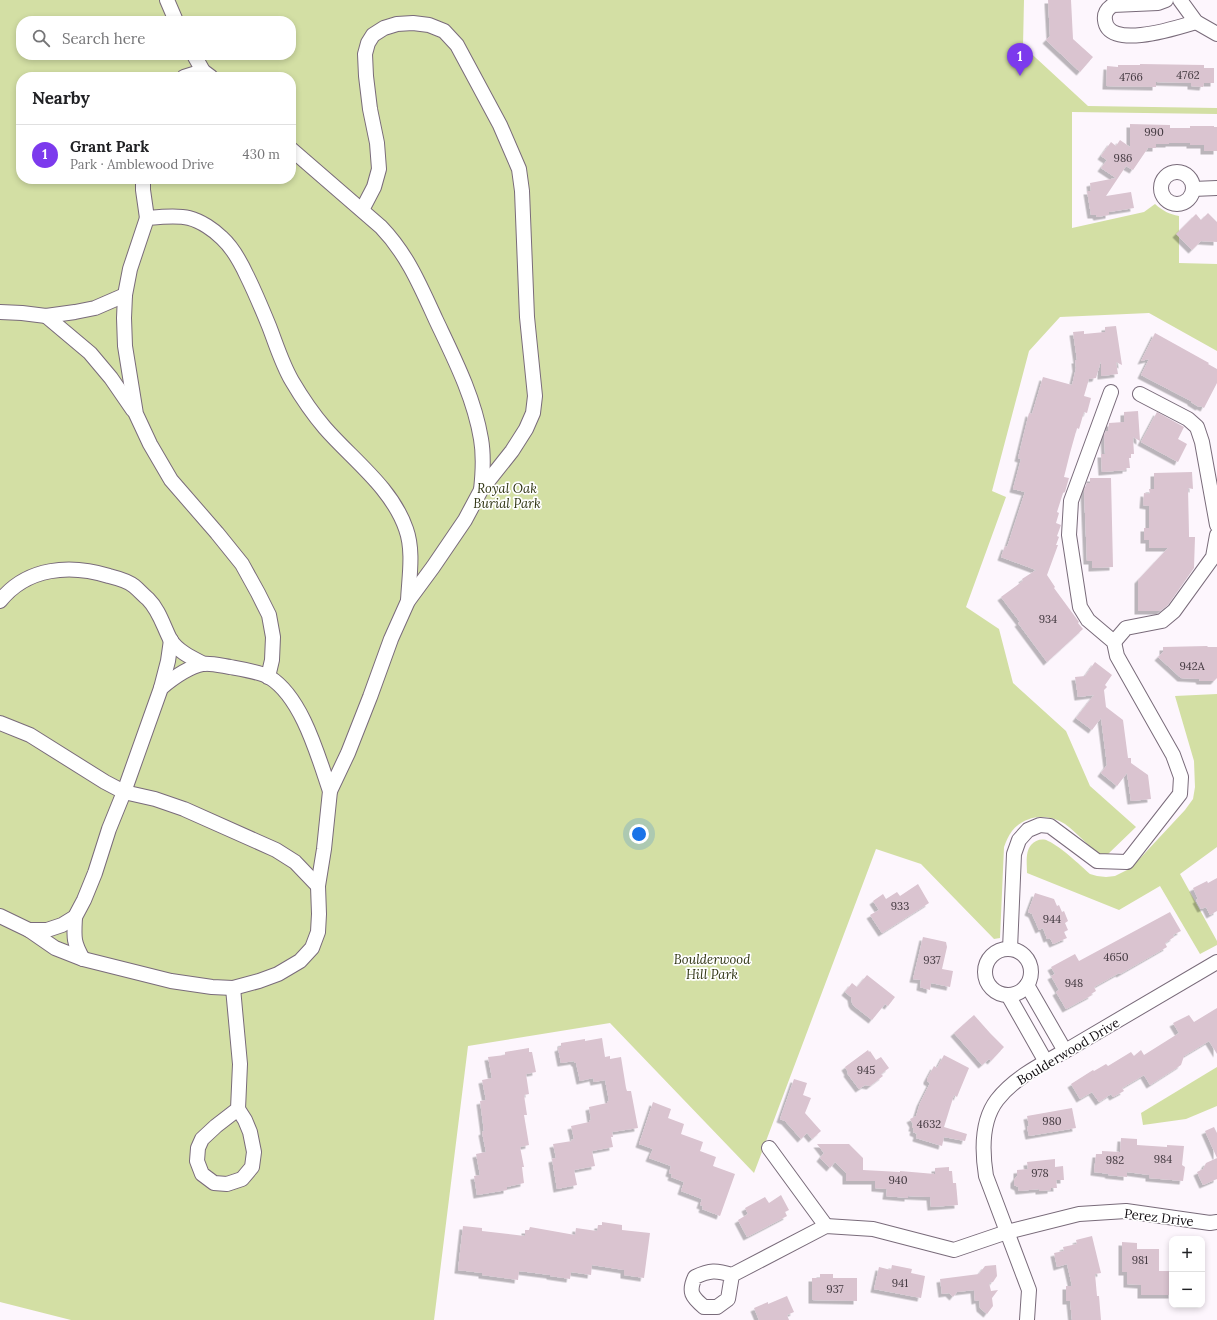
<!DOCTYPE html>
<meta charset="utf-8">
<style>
:root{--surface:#fff;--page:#f6f6f6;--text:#202124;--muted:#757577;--line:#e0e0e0;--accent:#7c3aed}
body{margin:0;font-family:Lora,serif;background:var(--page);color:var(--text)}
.controls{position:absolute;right:12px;bottom:12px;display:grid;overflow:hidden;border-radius:8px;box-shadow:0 2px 6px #0003}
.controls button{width:36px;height:36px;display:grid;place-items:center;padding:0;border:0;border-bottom:1px solid var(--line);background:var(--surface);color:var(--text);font:20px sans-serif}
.you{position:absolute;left:639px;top:834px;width:14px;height:14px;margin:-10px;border:3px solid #fff;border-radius:50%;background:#1a73e8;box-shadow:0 0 0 6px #1a73e833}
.badge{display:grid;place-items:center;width:26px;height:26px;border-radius:50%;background:var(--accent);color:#fff;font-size:13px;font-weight:700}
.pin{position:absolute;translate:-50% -33px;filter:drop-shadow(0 1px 2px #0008)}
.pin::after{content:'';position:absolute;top:21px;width:14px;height:12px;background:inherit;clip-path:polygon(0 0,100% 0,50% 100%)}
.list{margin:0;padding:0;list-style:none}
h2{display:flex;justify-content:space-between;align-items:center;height:52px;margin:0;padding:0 16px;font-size:17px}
h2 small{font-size:13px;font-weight:400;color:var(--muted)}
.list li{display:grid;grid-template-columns:26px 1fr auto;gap:12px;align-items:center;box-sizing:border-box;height:60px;padding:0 16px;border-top:1px solid var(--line)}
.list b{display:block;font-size:15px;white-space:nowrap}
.list p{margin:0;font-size:13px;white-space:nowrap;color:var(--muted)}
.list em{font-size:13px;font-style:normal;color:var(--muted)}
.icon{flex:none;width:22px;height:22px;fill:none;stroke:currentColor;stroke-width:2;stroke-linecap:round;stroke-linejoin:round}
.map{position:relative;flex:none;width:1217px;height:1320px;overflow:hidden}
.search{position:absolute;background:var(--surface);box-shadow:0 2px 6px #0003;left:16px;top:16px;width:280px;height:44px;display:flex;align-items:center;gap:10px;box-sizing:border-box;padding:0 14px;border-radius:16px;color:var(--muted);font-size:15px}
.panel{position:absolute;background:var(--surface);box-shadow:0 2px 6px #0003;left:16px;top:72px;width:280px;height:112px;border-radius:16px}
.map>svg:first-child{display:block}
</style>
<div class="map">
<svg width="1217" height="1320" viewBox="0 0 1217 1320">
<defs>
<filter id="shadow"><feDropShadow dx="-3.5" dy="3.5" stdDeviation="0" flood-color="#0004"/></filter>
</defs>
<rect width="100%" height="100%" fill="#fdf6fd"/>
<g fill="#d3dfa4" fill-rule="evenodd">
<path d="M0,0H1024L1023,46L1088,106L1217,108V114L1072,112V228L1144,212L1155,204C1163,211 1169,214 1179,216V263L1217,264V351L1149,313L1060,317L1029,351L992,491L1006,497L966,607L999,629L1013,683L1066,731L1090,786L1136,827L1107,855H1099C1088,845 1077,833 1065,824C1048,813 1025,815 1012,831C1008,836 1006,842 1004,847L1000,938L994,939L921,864L876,849L754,1173L610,1023L468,1046L434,1320H71L0,1302ZM21,21H291V55H21ZM21,77H291V179H21Z"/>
<path d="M1217,694V847L1180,874L1217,941V945L1200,954L1160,886L1119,910L1027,873C1027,865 1025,852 1031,845C1035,840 1043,838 1048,841C1060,846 1080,865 1090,874L1097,876L1106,877L1115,876L1131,868L1185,810L1193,799L1195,787L1194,761L1175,696Z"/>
<path d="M1217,1067V1106L1186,1119L1143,1125L1141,1113Z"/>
</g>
<g fill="#dac4d0" filter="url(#shadow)">
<path d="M1048,0H1071L1073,39L1093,57L1080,72L1046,40L1050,36Z"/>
<path d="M1140,64L1204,65V68H1214V83H1204L1203,87L1191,86V83L1156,82V87L1106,86L1107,66L1118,67V65H1140Z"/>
<path d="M1130,124L1170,125V128H1190V126H1214V127H1217V151H1204V145H1190V143H1169V144H1156V148H1148L1133,170L1126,166L1106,196L1131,192L1134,208L1109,212V215L1097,217L1096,215H1091L1087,191H1091L1090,183L1116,178L1101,168L1107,160L1101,156L1111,142L1116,146L1120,140L1130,147Z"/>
<path d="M1208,213L1217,222V242L1201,241L1192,250L1176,234L1196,214L1201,220Z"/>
<path d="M1116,326L1122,365L1116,362L1118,374L1101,376V361L1096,378L1089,379L1084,396L1091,398L1087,413L1084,412L1079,429L1077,428L1070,453L1064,477L1069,478L1065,492L1063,493L1057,512L1059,513L1056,523L1061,525L1057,536L1059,537L1056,545H1058L1047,575L1055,587L1054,588L1079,622L1078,623L1083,629L1047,662L1018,623L1020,622L1001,597L1023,581L1022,579L1036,570L1001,557L1005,546L1007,547L1025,492L1013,489L1021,459L1018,458L1029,413L1032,414L1043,377L1072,385L1076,368L1075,360H1077L1073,332L1084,331V334L1105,332V327Z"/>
<path d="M1155,333L1209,363L1208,364L1217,369V383L1204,408L1200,406L1199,407L1191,402V401L1141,375L1149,359L1141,361Z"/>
<path d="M1138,411L1140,441L1133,437L1134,454H1131V458H1129L1130,468H1126V470L1102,472L1101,454H1105L1104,435L1106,431H1108L1109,423L1124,422V412Z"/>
<path d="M1157,412L1184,427L1178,439L1187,444L1178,462L1141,442Z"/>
<path d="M1192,472L1193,489L1188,488L1189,533V537H1195L1194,568L1168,605L1160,611H1138V580L1168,548H1149V540H1144V528H1149V506L1143,505L1144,493L1150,494L1149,489H1154V473Z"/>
<path d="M1090,478H1111L1113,567L1092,568V561H1087L1084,490L1087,483H1090Z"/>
<path d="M1207,646L1208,647H1217V678L1214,681H1200L1199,679L1181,678L1158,657L1163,652V647Z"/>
<path d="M1095,662L1112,675L1105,685L1107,687L1104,690L1106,707L1123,720L1128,758H1131V763L1148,775L1151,799L1131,801L1127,773L1117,786L1101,773L1107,765L1101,718L1092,730L1076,718L1094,695L1078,697L1075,677L1085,676Z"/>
<path d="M1217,878V911L1210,915L1206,907L1201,909L1196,900L1198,899L1193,888L1207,881L1208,883Z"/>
<path d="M918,884L929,903L882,933L870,915L879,910L873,901L883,894L886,899L897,892L900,896Z"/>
<path d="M1035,893L1054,899L1057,906L1059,905L1062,912L1064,911L1068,921L1065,923L1068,930L1064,932L1067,938L1053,944L1050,938L1047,939L1043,928L1039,930L1032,914L1028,912Z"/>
<path d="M1170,912L1181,931L1173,935L1174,937L1165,943L1167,947L1120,974L1119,973L1094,987L1096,991L1091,994L1092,995L1066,1009L1056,992L1059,990L1051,976L1055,974L1051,967L1075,954L1079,961Z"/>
<path d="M923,937L946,942L947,947L942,969L953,971L950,987L931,983L930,990L920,987L921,980L913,979Z"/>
<path d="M867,975L895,997L888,1006L885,1004L872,1020L854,1006L852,1003L851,997L845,992L852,983L857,987Z"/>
<path d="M1217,1008V1054L1209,1041L1184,1056L1181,1065L1150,1085L1144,1075L1122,1088L1124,1091L1113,1097L1111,1094L1099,1102L1092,1092L1080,1099L1071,1084L1093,1070L1094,1071L1106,1064L1108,1066L1131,1052L1134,1056L1141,1050L1144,1055L1179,1033L1173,1023L1189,1015L1194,1022Z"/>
<path d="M974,1015L990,1033L1004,1047L991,1061L989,1059L982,1065L954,1033Z"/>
<path d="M602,1038L605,1057L610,1056V1059L621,1057L626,1088L627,1091H631L638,1128L612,1132L613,1137H611L613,1147L592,1151L595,1166L574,1170L577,1185L557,1189L552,1159L556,1158L553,1144L572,1141L571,1140L574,1139L571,1126L589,1122V1121L591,1120L589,1107L607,1103V1102L609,1101L605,1080L594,1082L593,1078L580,1081L576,1063H575L574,1061L561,1063L558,1048L561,1047V1043L585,1039V1041Z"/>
<path d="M529,1048V1052H532L536,1072L526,1074L529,1094L524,1095L527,1115H524L529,1145L520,1147L524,1167H522L524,1183L507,1187V1190L477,1195L474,1176L480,1175L476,1154L486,1152L482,1132L484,1131L480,1101L486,1100L482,1080L492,1078L488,1057L505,1055V1052Z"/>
<path d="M868,1050L869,1052L870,1051L876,1060L881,1057L889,1068L881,1074L883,1076L870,1086L865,1085L859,1089L847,1073L848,1072L845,1067Z"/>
<path d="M944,1055L969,1068L957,1097L954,1095L944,1127L967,1134L965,1141L944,1137L942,1146L916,1138L917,1134L913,1132L914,1128H912L913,1124L910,1119L916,1116L920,1103L930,1083L927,1081V1079L934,1066L937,1068Z"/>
<path d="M794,1079L807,1083L803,1095L811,1098L805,1113L821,1131L812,1139L807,1133L801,1139L785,1121L780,1119Z"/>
<path d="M653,1102L671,1109L668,1118L684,1124L681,1134L703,1142L700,1151L716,1157L713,1166L735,1174L720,1216L702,1209L703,1206L700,1205L702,1199L681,1191L684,1182L671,1177L672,1174L669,1173L671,1166L649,1158L653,1149L639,1144Z"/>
<path d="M1072,1108L1076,1128L1029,1136L1027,1127L1029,1126L1027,1116Z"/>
<path d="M1214,1127L1217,1133V1179L1203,1185L1197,1172L1203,1169L1206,1163L1217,1158L1205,1131Z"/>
<path d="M1121,1138L1137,1139V1145L1167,1147V1145L1184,1146L1182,1165L1185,1167L1183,1181L1149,1178V1175L1127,1172V1177L1108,1175L1109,1174L1094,1172L1096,1154H1102V1151L1120,1152Z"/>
<path d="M817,1144H849L863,1158V1170L900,1172V1171L935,1174V1168L949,1167V1171H952L953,1183H956L958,1205L931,1207L930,1197L908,1196V1198L886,1196L887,1189L875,1188V1181H846V1173L835,1162L830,1168L820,1158L824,1153Z"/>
<path d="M1055,1159V1167L1063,1166L1064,1180H1056L1057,1188H1051V1190L1039,1191V1189L1019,1191L1018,1187L1014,1185V1180L1017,1176V1170L1028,1169L1027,1162Z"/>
<path d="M781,1195L789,1210L785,1212L787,1216L747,1237L738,1220L748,1214L745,1208L765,1197L769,1203Z"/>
<path d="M602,1222L622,1225V1230L650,1233L644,1278L624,1275V1270L592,1265L591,1275L571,1272L570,1279L550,1276V1275L519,1271L518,1280L482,1275V1273L458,1270L463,1226L482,1228V1231L525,1236V1230H529L530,1227L575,1235L576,1228L597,1231L598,1225H602Z"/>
<path d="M1092,1236L1101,1273L1095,1274L1097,1296H1099L1101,1320H1072L1070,1301H1066V1286H1072L1067,1264L1057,1267L1054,1253L1064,1251L1063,1247L1077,1244L1076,1240Z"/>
<path d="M1122,1242L1137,1243V1249H1159V1271H1172V1295H1141V1285L1127,1284V1272H1122Z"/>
<path d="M892,1265L912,1269L911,1273L925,1276L921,1298L874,1289L879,1267L891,1270Z"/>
<path d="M996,1265L997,1276L993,1282L989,1283L991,1291L998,1290L992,1298L993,1306L987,1314L980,1308L979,1300L975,1301L974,1290L957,1292L953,1297L949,1293L942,1294L940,1279L979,1274L985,1266Z"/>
<path d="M820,1274H833V1278H857V1301L812,1300V1278H820Z"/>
<path d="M787,1296L794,1312L787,1315L789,1320H759L754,1308L768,1302V1304Z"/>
</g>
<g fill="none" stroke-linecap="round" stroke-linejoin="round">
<defs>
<g id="minor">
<path d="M167,0L176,21"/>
<path d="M1166,0L1158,3L1113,5C1107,9 1104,13 1105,20C1108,51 1179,27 1196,22"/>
<path d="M1180,0L1196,22L1217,34"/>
<path d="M194,55L203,71L211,77"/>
<path d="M184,77L203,71"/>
<path d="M291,149L381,227C407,254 420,285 436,320C454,358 474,397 481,439C484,456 483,472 481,490"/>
<circle cx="1177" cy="188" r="16"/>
<path d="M143,179V190L147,218"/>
<path d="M1193,189L1217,188"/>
<path d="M0,312L22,313L46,316L75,312L95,308L125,295"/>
<path d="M46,316L90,353L111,378L133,410"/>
<path d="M1140,394L1188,419L1197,427L1202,442L1217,525"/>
<path d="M0,601C27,567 70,564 109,576C117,578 128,581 134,586C139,590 143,595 148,599C159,610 163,625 170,639C177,651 192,658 204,664"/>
<path d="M1114,642L1126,628L1162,621L1174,611L1213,557L1217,535"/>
<path d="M268,677L272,660L273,637L269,615L258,593L242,564L217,533L171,480L150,444L136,414L125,346L124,318L125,295L130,269L147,218C159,217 177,215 189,218C201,221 214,230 222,238C233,248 241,263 247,276C255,292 262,309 269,326C276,344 282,364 292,381C302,398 313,414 325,428C353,460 392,488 406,529C414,551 409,578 408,601"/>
<path d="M161,688L168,661L171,640"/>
<path d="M0,723L30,735L105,782L124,792L155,799L184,809L276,850L295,862L318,886"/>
<path d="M0,916L29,930L55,948L83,959L171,981L212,987L233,988L259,981L278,974L300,961L312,948L318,932L319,914L318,886L324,849L330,791L348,753L370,697L391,639L408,601L433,567L465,520L481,490L512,451L526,429L533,413L535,396L527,317L522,191L519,169L500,125L457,45L444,31L429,25L413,23L397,24L384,28L373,35L368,43L365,54L366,76L370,109L377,143L379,169L374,187L362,210"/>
<path d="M75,917C74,937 73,942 83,959"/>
<path d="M29,930H47L62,925L75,917L84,900L95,873L109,829L124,792L161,688C173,678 188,667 203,664C211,663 223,666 230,667C241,669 260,672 269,677C302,697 318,756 330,791"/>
<path d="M1010,949L1014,854L1019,840L1028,830L1040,825L1050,826L1097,861L1127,862L1180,794L1181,777L1173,755L1117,656L1114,642L1088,620L1080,607L1069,535L1071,501L1111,392"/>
<circle cx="1008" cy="972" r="23"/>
<path d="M1027,985L1065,1051"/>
<path d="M233,988L240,1064L238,1109L245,1120L250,1132L254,1152L252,1167L242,1179L227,1184L214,1183L202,1174L197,1161L198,1148L202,1139L216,1126L238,1109"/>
<path d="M1008,995L1046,1062"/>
<path d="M769,1148L826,1226"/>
<path d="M732,1275L728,1299L717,1307H704C692,1297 688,1292 695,1277C710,1270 716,1270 732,1275L826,1226L873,1229L954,1250L1007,1232L1079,1214L1126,1211L1210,1223L1217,1222"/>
<path d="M1027,1320L1029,1290L986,1176C982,1151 981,1121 997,1100C1017,1074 1051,1060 1079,1043C1125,1016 1171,989 1217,962"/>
</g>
</defs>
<use href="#minor" stroke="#796b7a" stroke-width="16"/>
<use href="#minor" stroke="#fff" stroke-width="14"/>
</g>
<g text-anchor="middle" stroke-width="3.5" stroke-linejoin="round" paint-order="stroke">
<g font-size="11" fill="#42383f">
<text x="1188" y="79">4762</text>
<text x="1131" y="81">4766</text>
<text x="1154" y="136">990</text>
<text x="1123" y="162">986</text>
<text x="1048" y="623">934</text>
<text x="1192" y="670">942A</text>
<text x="900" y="910">933</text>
<text x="1052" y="923">944</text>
<text x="1116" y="961">4650</text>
<text x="932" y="964">937</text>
<text x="1074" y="987">948</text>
<text x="866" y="1074">945</text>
<text x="1052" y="1125">980</text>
<text x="929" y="1128">4632</text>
<text x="1163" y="1163">984</text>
<text x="1115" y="1164">982</text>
<text x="1040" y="1177">978</text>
<text x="898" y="1184">940</text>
<text x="1140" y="1264">981</text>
<text x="900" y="1287">941</text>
<text x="835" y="1293">937</text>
</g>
<g font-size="13" font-style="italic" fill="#313614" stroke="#fff">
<text x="507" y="493">Royal Oak<tspan x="507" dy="15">Burial Park</tspan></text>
<text x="712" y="964">Boulderwood<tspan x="712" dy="15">Hill Park</tspan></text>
</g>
<g font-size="13" fill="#0f0a0f" stroke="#fff">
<text transform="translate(1068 1051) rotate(-31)" y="5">Boulderwood Drive</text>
<text transform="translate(1159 1217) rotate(7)" y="5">Perez Drive</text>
</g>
</g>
</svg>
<div class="controls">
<button>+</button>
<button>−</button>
</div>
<div class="you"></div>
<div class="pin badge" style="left:1020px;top:76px">1</div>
<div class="search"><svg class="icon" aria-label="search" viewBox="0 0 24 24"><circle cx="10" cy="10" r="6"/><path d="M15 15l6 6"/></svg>Search here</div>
<section class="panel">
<h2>Nearby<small></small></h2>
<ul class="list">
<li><span class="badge">1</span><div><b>Grant Park</b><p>Park · Amblewood Drive</p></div><em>430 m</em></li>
</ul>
</section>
</div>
